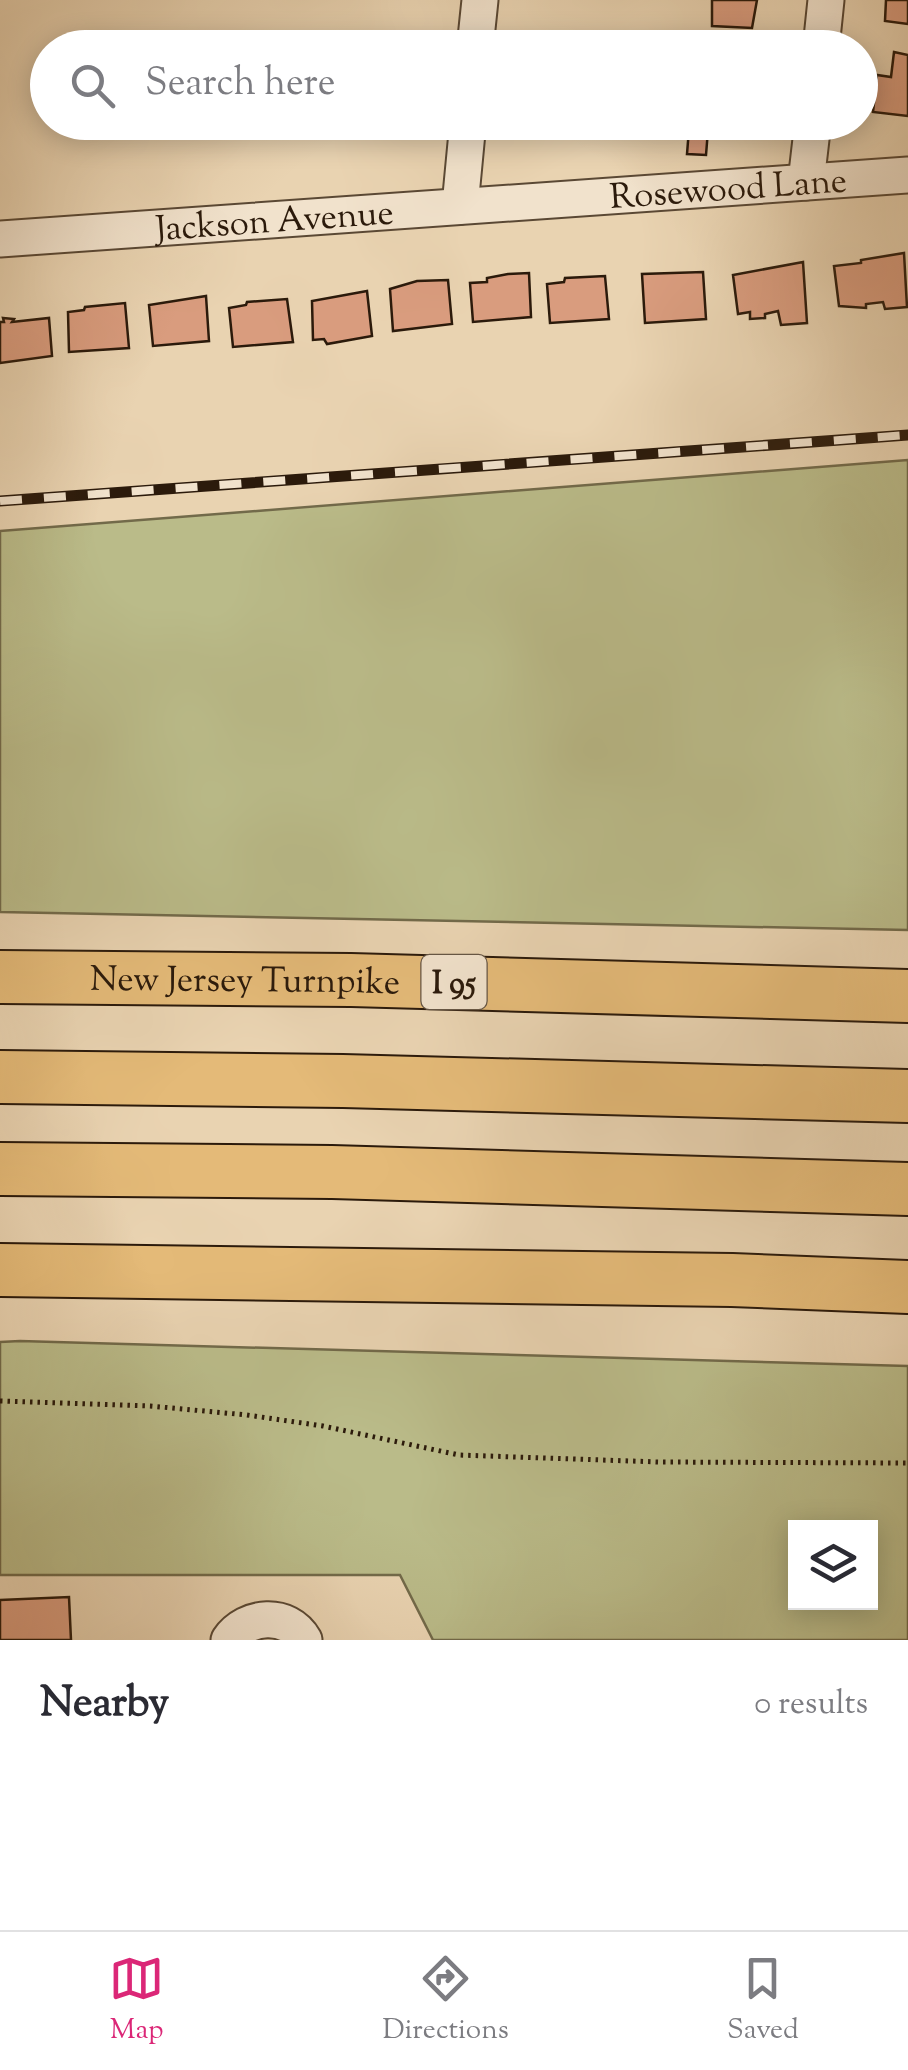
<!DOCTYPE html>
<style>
:root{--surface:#fff;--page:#f2f2f3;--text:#2b2b33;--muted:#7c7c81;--line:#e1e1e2;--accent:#db2777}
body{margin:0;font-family:"Sorts Mill Goudy",serif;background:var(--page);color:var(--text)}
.controls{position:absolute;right:30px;bottom:30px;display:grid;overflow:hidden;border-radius:0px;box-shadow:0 5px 25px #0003}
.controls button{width:90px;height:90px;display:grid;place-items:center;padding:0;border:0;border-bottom:2px solid var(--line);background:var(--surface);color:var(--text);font:50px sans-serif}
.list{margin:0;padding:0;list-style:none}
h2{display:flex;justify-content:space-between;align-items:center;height:130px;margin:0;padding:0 40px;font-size:42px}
h2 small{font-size:32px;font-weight:400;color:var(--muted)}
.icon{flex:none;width:55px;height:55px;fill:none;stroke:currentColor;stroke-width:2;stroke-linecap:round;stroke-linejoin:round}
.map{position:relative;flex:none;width:908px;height:1640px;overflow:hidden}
.search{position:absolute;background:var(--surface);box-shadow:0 5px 25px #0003;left:30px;right:30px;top:30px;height:110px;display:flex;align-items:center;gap:25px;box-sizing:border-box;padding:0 35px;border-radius:55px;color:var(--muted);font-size:38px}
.sheet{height:290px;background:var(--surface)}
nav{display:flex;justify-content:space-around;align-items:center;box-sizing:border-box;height:140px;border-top:2px solid var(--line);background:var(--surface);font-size:28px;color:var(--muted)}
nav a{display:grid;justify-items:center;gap:5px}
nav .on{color:var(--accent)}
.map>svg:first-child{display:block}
</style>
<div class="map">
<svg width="908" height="1640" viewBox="0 0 908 1640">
<rect width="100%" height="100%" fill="#e9d3b1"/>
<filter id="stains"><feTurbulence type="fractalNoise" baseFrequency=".002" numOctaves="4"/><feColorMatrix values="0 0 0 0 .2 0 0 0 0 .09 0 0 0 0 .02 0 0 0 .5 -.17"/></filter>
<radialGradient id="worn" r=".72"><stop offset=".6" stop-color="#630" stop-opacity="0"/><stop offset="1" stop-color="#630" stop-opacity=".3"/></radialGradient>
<g fill="#babb89" stroke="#726a4a" stroke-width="2.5" fill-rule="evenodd">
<path d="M908,460V930L0,912V531Z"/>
<path d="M20,1341L908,1366V1640H433L400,1575H0V1342ZM796,1528H870V1602H796Z"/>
</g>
<g fill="#d99c7e" stroke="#2b1a0b" stroke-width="2.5">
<path d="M712,0H757L752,28L712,26Z"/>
<path d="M886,0H908V24L885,21Z"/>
<path d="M894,52L908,55V116L873,112L877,75L891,77Z"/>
<path d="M689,129L708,130L706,155L687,154Z"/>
<path d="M904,253L907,307L885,309L883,302L866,304V308L839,306L834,266L861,263V260Z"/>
<path d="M803,262L807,323L781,325L778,311L765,314V318L750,319V312L738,314L733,275Z"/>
<path d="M703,272L706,319L645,323L642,274Z"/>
<path d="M529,273L531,317L473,322L470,283L487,282V278L508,274Z"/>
<path d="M605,276L609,319L550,323L547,284L564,282L565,278Z"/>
<path d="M448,280L452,324L393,331L390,289L417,281Z"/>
<path d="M367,291L372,336L327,344L324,339L313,340L312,301Z"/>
<path d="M206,296L209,341L153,346L149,305Z"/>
<path d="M287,299L293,342L233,347L229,308L246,305L247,302Z"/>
<path d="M125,303L129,348L69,352L68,312L84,310L85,307Z"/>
<path d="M3,318L14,319L12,322L49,318L52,356L0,363V322H4Z"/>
<path d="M69,1597L71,1640H0V1600Z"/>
</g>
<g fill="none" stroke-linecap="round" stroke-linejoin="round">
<defs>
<g id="minor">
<path d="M475,48L480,0"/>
<path d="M821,48L826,0"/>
<path d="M806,182L813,122"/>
<path d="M460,206L468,122"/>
<path id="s1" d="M0,239L908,175"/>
<path d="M229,1640C246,1615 288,1611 304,1640"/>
</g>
<g id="highway">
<path id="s2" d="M0,977L351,980L908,996"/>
<path d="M0,1077L343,1081L908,1096"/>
<path d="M0,1169L332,1172L908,1189"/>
<path d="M0,1270L732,1280L908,1287"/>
</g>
</defs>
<use href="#minor" stroke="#5a4834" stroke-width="39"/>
<use href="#highway" stroke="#2b1a0b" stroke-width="56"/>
<path stroke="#2b1a0b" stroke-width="5" stroke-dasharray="2.5 5" stroke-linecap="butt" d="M0,1401L150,1406L247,1415L323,1426L459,1455L659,1462L908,1463"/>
<use href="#minor" stroke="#f1e2cc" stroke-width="35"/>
<use href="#highway" stroke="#e4ba78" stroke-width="52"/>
<defs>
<path id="rail" d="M0,501L908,435"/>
</defs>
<use href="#rail" stroke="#2b1a0b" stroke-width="11"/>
<use href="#rail" stroke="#f1e2cc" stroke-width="8" stroke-dasharray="22" stroke-linecap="butt"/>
</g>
<g text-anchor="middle" stroke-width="10" stroke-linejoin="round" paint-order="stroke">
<rect fill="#f1e2cc" stroke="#665645" stroke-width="2.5" x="421.5" y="955" width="65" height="54" rx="8"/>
<g font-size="32" font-weight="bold" fill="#2b1a0b">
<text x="454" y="993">I 95</text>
</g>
<g font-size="35" fill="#2b1a0b" stroke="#f1e2cc">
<text dy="12" stroke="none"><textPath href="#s1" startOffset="730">Rosewood Lane</textPath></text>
<text dy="12" stroke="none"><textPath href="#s1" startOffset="275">Jackson Avenue</textPath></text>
<text dy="12" stroke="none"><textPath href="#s2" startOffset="245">New Jersey Turnpike</textPath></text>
</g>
</g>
<rect width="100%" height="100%" filter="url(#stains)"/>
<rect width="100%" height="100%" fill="url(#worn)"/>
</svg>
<div class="controls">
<button><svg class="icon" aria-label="layers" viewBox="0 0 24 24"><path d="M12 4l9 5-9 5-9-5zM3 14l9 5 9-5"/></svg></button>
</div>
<div class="search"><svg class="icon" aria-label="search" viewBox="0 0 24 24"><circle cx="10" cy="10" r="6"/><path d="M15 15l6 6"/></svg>Search here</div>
</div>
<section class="sheet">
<h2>Nearby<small>0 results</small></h2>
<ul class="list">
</ul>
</section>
<nav>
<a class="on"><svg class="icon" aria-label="map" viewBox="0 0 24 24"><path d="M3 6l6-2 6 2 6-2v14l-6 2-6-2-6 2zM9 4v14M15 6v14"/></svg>Map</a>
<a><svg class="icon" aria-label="directions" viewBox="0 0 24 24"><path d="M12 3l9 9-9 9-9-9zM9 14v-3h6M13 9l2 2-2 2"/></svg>Directions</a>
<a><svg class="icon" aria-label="saved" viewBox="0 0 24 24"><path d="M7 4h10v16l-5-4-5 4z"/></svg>Saved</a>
</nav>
